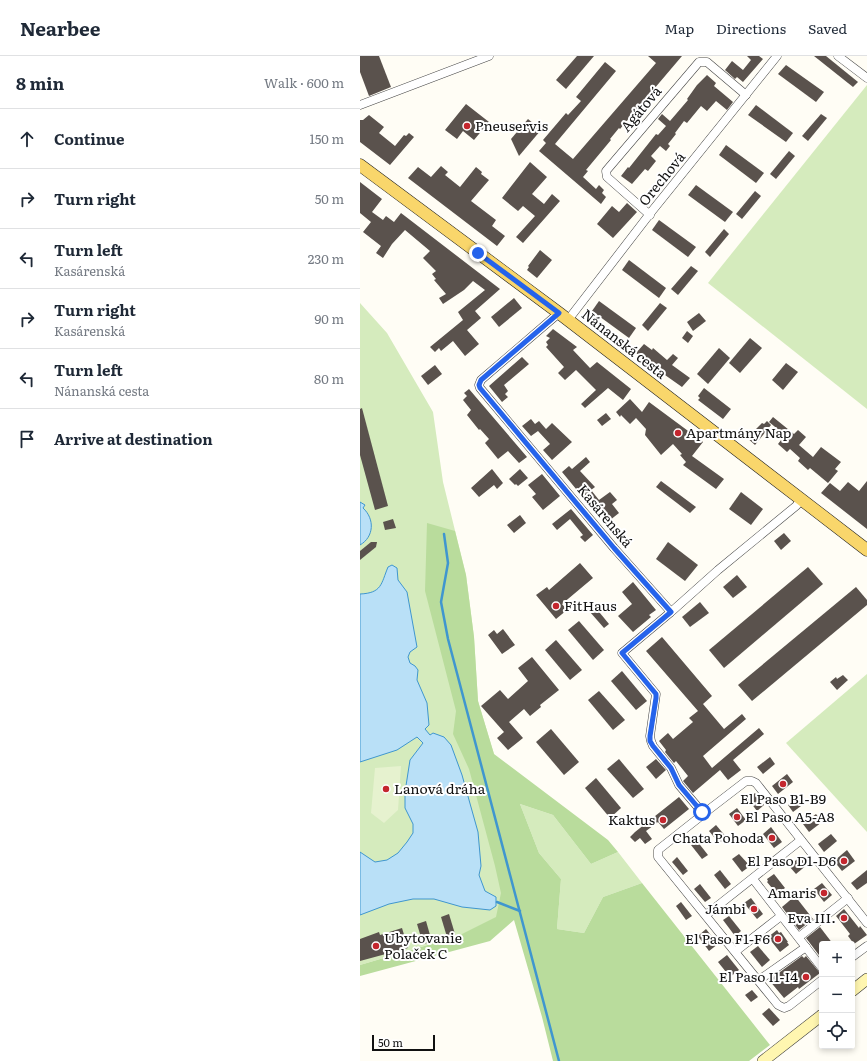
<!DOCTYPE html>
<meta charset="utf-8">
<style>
:root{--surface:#fff;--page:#f6f6f7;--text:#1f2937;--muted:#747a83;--line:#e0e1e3}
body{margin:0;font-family:Literata,serif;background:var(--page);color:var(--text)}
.controls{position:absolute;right:12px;bottom:12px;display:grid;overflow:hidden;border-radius:4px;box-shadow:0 2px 6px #0003}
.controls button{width:36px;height:36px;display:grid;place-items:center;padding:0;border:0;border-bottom:1px solid var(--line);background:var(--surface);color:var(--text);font:20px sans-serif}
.scale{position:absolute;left:12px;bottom:10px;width:63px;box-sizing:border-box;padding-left:4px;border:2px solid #111;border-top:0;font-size:11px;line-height:14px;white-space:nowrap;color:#111;-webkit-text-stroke:3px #fff;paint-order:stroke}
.stop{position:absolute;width:12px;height:12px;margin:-9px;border:3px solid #2563eb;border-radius:50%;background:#fff}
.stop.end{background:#2563eb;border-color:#fff;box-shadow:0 1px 4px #0008}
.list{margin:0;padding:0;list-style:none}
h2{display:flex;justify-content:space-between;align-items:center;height:52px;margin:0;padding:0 16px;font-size:17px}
h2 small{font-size:13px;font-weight:400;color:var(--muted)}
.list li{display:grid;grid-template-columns:26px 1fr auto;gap:12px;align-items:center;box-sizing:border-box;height:60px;padding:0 16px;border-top:1px solid var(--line)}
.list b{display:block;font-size:15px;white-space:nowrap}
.list p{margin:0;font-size:13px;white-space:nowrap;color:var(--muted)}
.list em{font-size:13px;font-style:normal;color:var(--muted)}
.icon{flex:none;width:22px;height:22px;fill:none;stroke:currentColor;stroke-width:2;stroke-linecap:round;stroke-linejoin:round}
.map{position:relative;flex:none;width:507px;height:1005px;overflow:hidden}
header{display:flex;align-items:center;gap:24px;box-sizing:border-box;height:56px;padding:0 20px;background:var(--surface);border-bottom:1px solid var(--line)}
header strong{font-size:19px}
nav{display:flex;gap:22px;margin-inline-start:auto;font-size:14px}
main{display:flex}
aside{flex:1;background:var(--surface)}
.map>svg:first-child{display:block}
</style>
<header>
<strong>Nearbee</strong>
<nav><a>Map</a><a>Directions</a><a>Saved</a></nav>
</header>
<main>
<aside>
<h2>8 min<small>Walk · 600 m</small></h2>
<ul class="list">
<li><svg class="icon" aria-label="ahead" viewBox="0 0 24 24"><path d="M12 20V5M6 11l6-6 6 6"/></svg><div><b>Continue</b></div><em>150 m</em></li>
<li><svg class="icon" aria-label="right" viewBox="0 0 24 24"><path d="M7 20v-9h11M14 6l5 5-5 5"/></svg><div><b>Turn right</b></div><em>50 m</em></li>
<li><svg class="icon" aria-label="left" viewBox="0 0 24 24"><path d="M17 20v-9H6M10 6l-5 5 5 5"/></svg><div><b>Turn left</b><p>Kasárenská</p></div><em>230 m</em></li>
<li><svg class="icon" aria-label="right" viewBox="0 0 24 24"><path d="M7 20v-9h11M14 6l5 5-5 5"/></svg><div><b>Turn right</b><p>Kasárenská</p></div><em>90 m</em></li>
<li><svg class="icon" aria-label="left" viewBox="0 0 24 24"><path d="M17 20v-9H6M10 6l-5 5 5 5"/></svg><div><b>Turn left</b><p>Nánanská cesta</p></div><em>80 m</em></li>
<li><svg class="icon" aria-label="arrive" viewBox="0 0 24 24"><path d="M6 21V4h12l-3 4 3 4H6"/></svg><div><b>Arrive at destination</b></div></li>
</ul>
</aside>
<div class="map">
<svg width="507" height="1005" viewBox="0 0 507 1005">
<rect width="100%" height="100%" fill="#fffdf5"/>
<g fill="#d5ebbd">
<path d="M507,29V353L348,227Z"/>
<path d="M0,247L27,277L73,356L83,426L106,519L114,581L118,645L134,698L154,863L0,909Z"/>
<path d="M507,618V776L426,687Z"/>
<path d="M160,748L193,759L231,808L258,796L282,827L243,841L224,877L197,873L201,823L179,797Z"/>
</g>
<path fill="#b9dc9c" d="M67,467L95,475L106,519L114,581L118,645L134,698L248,784L258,796L231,808L193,759L160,748L179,797L201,823L197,873L224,877L243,841L282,827L410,989L389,1005H193L182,961L154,864L130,885L0,920V909L98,880L136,861L141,837L135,810L109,713L93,678L96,655L65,535Z"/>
<path fill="#e6f2cf" d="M41,710L38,754L24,767L11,757L15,712Z"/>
<g fill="#b9e0f7" stroke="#3f96cf">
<path d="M0,446L5,449L3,452C15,463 14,481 0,489Z"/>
<path d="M32,509L37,512L38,524L47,536L57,591L50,596L48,601L50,607L55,610L58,614L57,624L67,647L69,669L65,673L70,679L73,677L84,681L91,689L102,719L118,776L121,810L119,819L125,835L136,841V850L130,854L102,851L74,843H53L29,848L0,859V796L15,806L27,804L38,797L47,786L53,777V768L45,752V736L50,704L63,687L57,681L37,694L0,706V538C22,537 21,528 28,511Z"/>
</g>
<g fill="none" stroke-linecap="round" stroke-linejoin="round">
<g stroke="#3f96cf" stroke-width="2.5">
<path d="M84,478L88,507L81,546L88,583L199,1005"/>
<path d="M137,846L160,855"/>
</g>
</g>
<g fill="#5a524d">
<path d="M0,0H19L31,31L9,40L0,16Z"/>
<path d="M217,0H234L206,33L196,24Z"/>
<path d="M288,0H322L260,73L259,72L250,83L251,84L226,114L228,115L223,121L236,133L239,129L244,134L242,137L246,141L241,148L179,95L186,87L183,84L206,57L208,59L221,45L216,41L245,6L256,15L195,88L213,103L296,7Z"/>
<path d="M387,0H399L403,3L383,26L377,21L375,23L365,14L372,5L383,14L391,4Z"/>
<path d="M454,0H466L498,26L493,31Z"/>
<path d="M426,9L464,36L456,46L418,18Z"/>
<path d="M347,19L356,27L354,30L373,46L367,54L356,45L347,55L341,50L327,67L324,65L315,77L316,78L308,88L310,90L306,95L300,90L291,100L296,105L288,115L285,113L272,128L261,120L268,111L269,112L296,78L298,79L306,70L298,63L302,58L310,65L328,44L327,43L337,29Z"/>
<path d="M106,48L129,66L114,84L103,75L97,83L85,74Z"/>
<path d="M396,49L433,77L426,86L388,59Z"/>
<path d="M461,58L467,62L448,85L442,80Z"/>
<path d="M9,59L24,71L19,77L35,90L44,79L46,80L49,77L54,81L30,109L0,86V64H3Z"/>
<path d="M168,63L181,74L159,100L151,83Z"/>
<path d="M366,89L404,117L396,127L359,99Z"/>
<path d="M429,95L435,100L416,123L410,118Z"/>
<path d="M170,106L187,121L172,138L184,148L192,138L200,145L163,187L156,181L175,160L163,150L158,155L142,142Z"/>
<path d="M81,110L88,116L85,119L100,131L116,111L122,116L121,118L129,124L111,145L136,164L132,170L145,180L137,190L48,122L58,111L71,121Z"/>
<path d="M0,126L22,143L12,156L23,164L26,160L34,166L41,157L140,233L115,255L121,262L107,274L119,288L105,300L93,285L81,295L79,292L75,296L70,291L103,264L98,256L125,234L113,225L104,234L83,248L79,242L86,238L74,224L76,223L72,218L76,215L63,202L70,195L45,174L32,188L23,202L16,197L21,190L3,176L11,166L0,157Z"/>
<path d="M336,129L373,156L365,166L328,139Z"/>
<path d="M395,135L401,140L382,163L376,158Z"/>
<path d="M267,147L277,156L253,182L237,168L252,150L259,156Z"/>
<path d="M299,164L336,191L328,201L292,174Z"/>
<path d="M364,173L369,178L350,201L345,196Z"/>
<path d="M180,194L192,204L177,222L167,214L169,211L168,210Z"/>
<path d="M269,204L306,232L299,242L262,214Z"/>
<path d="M331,210L338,215L318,239L311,233Z"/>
<path d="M154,242L162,252L139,271L131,261Z"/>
<path d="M239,245L276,272L269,282L232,255Z"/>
<path d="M300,247L307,252L288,275L282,269Z"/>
<path d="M339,257L346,265L333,275L327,266Z"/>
<path d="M193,273L217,291L213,294L230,312L237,306L271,333L263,344L248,332L225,352L221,348L236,334L216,314L205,324L198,317L204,311L186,291L188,289L186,286L190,282L186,280Z"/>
<path d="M327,275L333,280L328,287L322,282Z"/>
<path d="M390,282L402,292L380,317L369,307Z"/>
<path d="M284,288L292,294L293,292L307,304L313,298L318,302L312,309L330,322L322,331L305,319L289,305L288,306L276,297Z"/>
<path d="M359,292L370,302L348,328L337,318Z"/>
<path d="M162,301L169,308L144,329L148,335L145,338L148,341L142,346L129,330Z"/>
<path d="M426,307L438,316L423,334L412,324Z"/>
<path d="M75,309L82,318L68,329L61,320Z"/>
<path d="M344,332L371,353L363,363L338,344L340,342L338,340Z"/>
<path d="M109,333L167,401L159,407L148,395L138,403L125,387L129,383L120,373L119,374L107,359L111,354L103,344L107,340L104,337Z"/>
<path d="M270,343L282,356L289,346L343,386L332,400L364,423L356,433L323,409L326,406L320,399L322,398L313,388L301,399L285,379L286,373L276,362L270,368L261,359L260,361L256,356Z"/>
<path d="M2,352L28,450L15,454L0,399V353Z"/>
<path d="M246,357L251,363L242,370L237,364Z"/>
<path d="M413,361L434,378L438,374L446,381L439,389L453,401L461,391L481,406L475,413L478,415L468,427L450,412L448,414L438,405L440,402L430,393L427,396L418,388L425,379L409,366Z"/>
<path d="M171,363L175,368L179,365L186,373L192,367L212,386L192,404L183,394L190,388L178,375L171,380L162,370Z"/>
<path d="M407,365L411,369L395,389L385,380L390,375L392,377L402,367L404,368Z"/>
<path d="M226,401L230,406L220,415L235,431L231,434L239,444L250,436L257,444L252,448L259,457L245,468L202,416L209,410L212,413Z"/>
<path d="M132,413L143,427L137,433L134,429L119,441L111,432Z"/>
<path d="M160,413L168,422L158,430L156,428L155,429L149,423Z"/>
<path d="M182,418L200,440L183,454L172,441L176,438L168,429Z"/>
<path d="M301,425L336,451L330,457L296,431Z"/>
<path d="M507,425V473L461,437L470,427L480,435L488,426L499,435Z"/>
<path d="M381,436L403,453L391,469L369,453Z"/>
<path d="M211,453L233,479L225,486L220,481L223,479L210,463L197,474L192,468Z"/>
<path d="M160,459L166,467L154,477L147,469Z"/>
<path d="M33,463L36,472L25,474L23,466Z"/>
<path d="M424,477L431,485L421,494L414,485Z"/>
<path d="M11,486H17L16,491L0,504V495Z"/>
<path d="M308,486L338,509L325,525L296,503Z"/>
<path d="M220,507L233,522L202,548L207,554L196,563L176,539L187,531L189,534Z"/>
<path d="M448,511L463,528L364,612L349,594Z"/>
<path d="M377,519L387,531L373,542L363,531Z"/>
<path d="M273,526L296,554L289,559L291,561L273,576L258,560L272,548L262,536Z"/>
<path d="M496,531L507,544V549L392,645L378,629Z"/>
<path d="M340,546L349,557L330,571L322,561Z"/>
<path d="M235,551L249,568L244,572L230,556Z"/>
<path d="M219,565L244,594L233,604L208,574Z"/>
<path d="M143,573L155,589L142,598L128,579L134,574L137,578Z"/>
<path d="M302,581L352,640L343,648L364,673L382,658L386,663L343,700L352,712L399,672L404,678L373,704L381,714L368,724L360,714L333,737L323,725L328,720L316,705L314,707L305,696L306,694L299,685L308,677L313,683L333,666L329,662L338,655L286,595Z"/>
<path d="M196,584L222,614L210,624L185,594Z"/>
<path d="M172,601L199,634L180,649L181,651L170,660L164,653L149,666L163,682L148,694L137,682L144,676L121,650L140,634L148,643L168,625L158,612Z"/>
<path d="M262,615L287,645L276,654L251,625Z"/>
<path d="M483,619L488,624L477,634L470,626L476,621L477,623Z"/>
<path d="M239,635L265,664L253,674L228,644Z"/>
<path d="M191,673L219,706L204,719L176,686Z"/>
<path d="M410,701L415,708L403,718L397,711Z"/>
<path d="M259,703L284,733L273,742L247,713Z"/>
<path d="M296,703L306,714L296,723L286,711Z"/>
<path d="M427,718L433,726L418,738L412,730Z"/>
<path d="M236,722L261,752L250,762L225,732Z"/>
<path d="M395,737L404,749L397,755L388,743Z"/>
<path d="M440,740L445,747L433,756L428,749Z"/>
<path d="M319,741L329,753L304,773L298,766L286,775L292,783L285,788L280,782L275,786L270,781L275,776Z"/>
<path d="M377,752L386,764L378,770L369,758Z"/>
<path d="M456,758L462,766L449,776L443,768Z"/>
<path d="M356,769L367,782L359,787L349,775Z"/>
<path d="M411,771L422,786L414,792L403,778Z"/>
<path d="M471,778L477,785L464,796L458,788Z"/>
<path d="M337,785L348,799L342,803L331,789Z"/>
<path d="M487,794L495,805L482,815L474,805Z"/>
<path d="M379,798L390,810L382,816L372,803Z"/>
<path d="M441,800L448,808L436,818L429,810Z"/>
<path d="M317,801L328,815L323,819L312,806Z"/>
<path d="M360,814L371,828L365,833L354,819Z"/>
<path d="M507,814V827L497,834L491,827Z"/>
<path d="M414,818L425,832L417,838L407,826L408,825L407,823Z"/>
<path d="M462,827L472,839L464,846L454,833Z"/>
<path d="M340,828L351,842L345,846L334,833Z"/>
<path d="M435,840L453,863L439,874L422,851Z"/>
<path d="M391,842L403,858L397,863L384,847Z"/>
<path d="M321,846L332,860L326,864L316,850Z"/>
<path d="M484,853L499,872L500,870L507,879L494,888L488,880L490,878L476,860Z"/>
<path d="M89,858L95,878L87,881L81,861Z"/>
<path d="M369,860L381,875L375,880L363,864Z"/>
<path d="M66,865L72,886L63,888L57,868Z"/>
<path d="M460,871L473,888H462V903L446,882Z"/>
<path d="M42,872L48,892L0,905V883L19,876L20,879Z"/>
<path d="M346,873L358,888L349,895L338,880Z"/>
<path d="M417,874L419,877L421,876L428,886H427L429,889L420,896L408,881Z"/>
<path d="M398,890L410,904L402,911L390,896Z"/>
<path d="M367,899L379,914L370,921L358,906Z"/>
<path d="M442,900L444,902L446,900L460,917L439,933L438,931L424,942L409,924Z"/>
<path d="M392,934L398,941L391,946L385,939Z"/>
<path d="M409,952L420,964L413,970L402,958Z"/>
</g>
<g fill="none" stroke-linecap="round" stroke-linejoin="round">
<defs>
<g id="minor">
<path d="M478,0L507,22"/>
<path d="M0,49L129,0"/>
<path d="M290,159L247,121L246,115L339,6H347L386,39"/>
<path d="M199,257L121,324L119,329L120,332L254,492L311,556"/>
<path d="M208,264L292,155L417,0"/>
<path d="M342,756L319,729L311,712L293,690L291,685L290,680L296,638L262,597L311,556L358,514L436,450L441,444"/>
<path d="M342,756L341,760L298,794V801L418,949L424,952L429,950L462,924"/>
<path d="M342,756L347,755L386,725H392L396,727L507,867"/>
<path d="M393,823L462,912"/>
<path d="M346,859L441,784"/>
<path d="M439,881L488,842"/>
<path d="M376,895L421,860"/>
<path d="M492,901L507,890"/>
<path d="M399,924L446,891"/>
</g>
<g id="secondary">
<path d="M492,935L507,923"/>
<path d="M403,1005L462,959"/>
</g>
<path id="primary" d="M0,109L199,257L507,494"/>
</defs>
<use href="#minor" stroke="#444" stroke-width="9"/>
<use href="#secondary" stroke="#333" stroke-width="12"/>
<use href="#primary" stroke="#222" stroke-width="13"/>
<use href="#minor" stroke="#fff" stroke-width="8"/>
<use href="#secondary" stroke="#fff6b0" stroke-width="11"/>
<use href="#primary" stroke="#f9d66b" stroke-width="12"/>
</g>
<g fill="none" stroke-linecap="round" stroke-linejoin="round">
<path stroke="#2563eb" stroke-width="5" d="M118,197L199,257L121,324L119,329L120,332L254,492L311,556L262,597L296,638V642L290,680V685L293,690L311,712L319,729L342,756"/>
</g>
<g fill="#c4262e" stroke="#fff" stroke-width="1.5">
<circle cx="107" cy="70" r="4"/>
<circle cx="318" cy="377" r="4"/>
<circle cx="196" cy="550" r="4"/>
<circle cx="423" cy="728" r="4"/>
<circle cx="26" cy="733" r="4"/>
<circle cx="377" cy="761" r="4"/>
<circle cx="303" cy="764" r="4"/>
<circle cx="412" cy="782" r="4"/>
<circle cx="484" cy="805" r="4"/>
<circle cx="464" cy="837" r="4"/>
<circle cx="394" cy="853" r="4"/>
<circle cx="484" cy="862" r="4"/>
<circle cx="418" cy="883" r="4"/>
<circle cx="16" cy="890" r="4"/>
<circle cx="446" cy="921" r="4"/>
</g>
<g text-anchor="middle" stroke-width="4" stroke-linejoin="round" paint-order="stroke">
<g font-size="14" fill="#111" stroke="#fff">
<text transform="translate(281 53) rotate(-50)" y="5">Agátová</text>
<text transform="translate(302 123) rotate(-51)" y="5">Orechová</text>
<text transform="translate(264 288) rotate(38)" y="5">Nánanská cesta</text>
<text transform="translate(245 460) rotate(50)" y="5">Kasárenská</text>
</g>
<g font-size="14" fill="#111" stroke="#fff" text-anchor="end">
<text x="115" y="75" text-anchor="start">Pneuservis</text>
<text x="326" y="382" text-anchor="start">Apartmány Nap</text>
<text x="204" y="555" text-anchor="start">FitHaus</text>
<text x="34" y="738" text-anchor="start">Lanová dráha</text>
<text x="423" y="748" text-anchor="middle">El Paso B1-B9</text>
<text x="385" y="766" text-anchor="start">El Paso A5-A8</text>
<text x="295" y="769">Kaktus</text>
<text x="404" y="787">Chata Pohoda</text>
<text x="476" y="810">El Paso D1-D6</text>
<text x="456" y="842">Amaris</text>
<text x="386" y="858">Jámbi</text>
<text x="476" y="867">Eva III.</text>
<text x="24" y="887" text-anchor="start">Ubytovanie<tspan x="24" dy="16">Polaček C</tspan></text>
<text x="410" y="888">El Paso F1-F6</text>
<text x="438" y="926">El Paso I1-I4</text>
</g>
</g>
</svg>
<div class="controls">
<button>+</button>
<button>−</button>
<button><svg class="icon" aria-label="locate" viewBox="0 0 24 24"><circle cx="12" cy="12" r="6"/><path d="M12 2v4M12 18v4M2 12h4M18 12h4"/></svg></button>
</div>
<div class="scale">50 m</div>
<div class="stop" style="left:342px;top:756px"></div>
<div class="stop end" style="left:118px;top:197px"></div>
</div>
</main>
